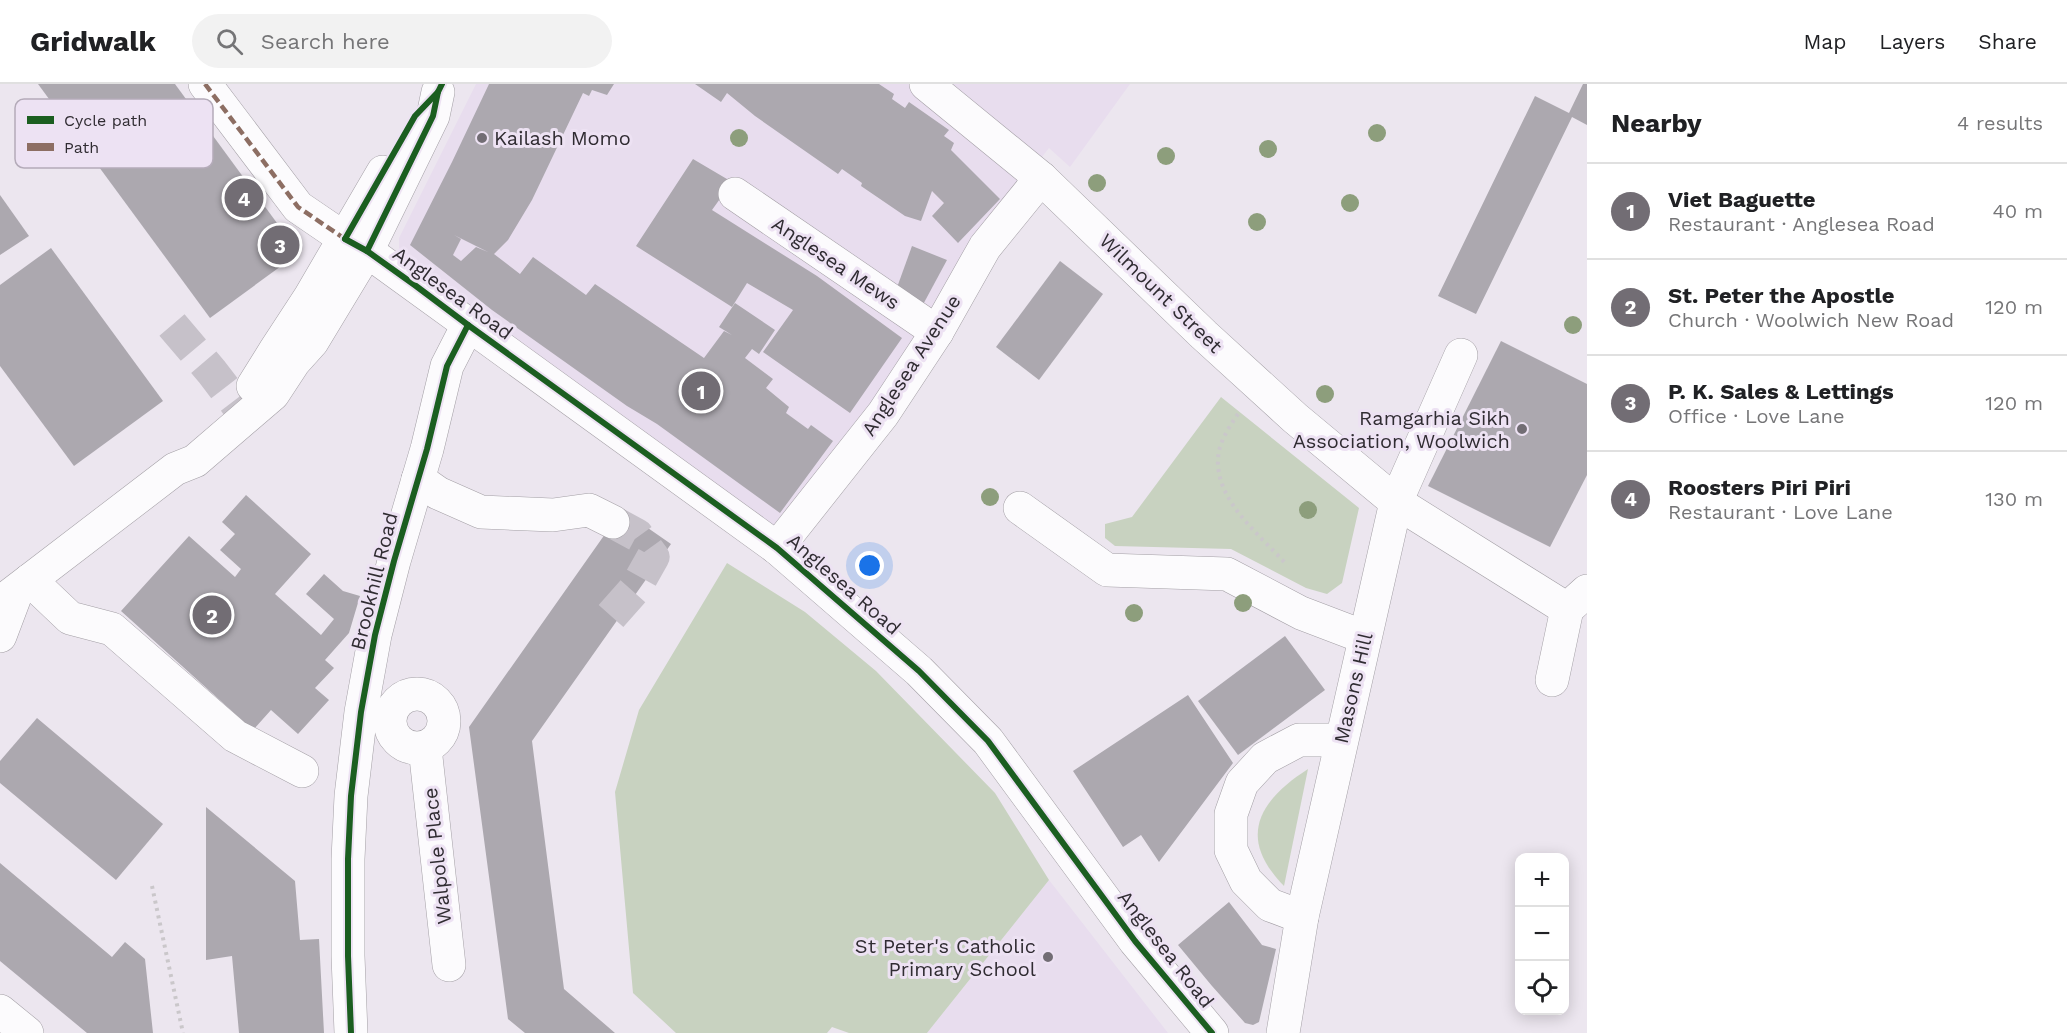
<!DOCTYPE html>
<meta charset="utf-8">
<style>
:root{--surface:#fff;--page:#f2f2f2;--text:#202124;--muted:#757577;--line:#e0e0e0;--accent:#726d74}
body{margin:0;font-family:"Work Sans",sans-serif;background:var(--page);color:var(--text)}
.controls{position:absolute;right:18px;bottom:18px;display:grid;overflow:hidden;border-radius:12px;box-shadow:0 3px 15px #0003}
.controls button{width:54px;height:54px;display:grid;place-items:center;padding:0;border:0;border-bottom:2px solid var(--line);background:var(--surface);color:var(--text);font:30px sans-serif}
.you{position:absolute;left:870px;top:482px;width:21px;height:21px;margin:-15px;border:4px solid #fff;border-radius:50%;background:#1a73e8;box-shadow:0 0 0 9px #1a73e833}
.badge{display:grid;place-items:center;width:39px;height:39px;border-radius:50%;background:var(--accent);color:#fff;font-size:20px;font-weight:700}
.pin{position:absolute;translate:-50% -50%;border:3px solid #fff;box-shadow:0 2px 6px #0006}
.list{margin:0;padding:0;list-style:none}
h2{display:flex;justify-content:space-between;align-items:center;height:78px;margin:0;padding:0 24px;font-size:26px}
h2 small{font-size:20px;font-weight:400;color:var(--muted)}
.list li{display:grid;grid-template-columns:39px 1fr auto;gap:18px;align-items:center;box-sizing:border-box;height:96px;padding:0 24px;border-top:2px solid var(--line)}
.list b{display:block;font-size:22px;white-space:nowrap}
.list p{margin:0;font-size:20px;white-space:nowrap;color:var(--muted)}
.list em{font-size:20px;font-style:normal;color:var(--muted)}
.icon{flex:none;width:33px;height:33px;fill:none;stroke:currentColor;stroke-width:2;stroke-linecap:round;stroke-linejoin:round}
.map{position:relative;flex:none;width:1587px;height:949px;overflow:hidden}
header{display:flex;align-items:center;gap:36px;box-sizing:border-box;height:84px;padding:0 30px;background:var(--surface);border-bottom:2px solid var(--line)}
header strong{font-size:28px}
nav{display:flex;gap:33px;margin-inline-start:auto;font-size:21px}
.search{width:420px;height:54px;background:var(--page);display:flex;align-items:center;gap:15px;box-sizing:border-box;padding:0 21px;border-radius:33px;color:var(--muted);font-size:22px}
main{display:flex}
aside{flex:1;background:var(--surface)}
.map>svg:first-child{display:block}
</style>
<header>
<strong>Gridwalk</strong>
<div class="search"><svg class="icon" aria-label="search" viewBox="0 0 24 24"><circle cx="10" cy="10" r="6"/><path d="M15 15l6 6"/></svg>Search here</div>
<nav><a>Map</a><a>Layers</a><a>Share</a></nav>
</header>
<main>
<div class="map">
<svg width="1587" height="949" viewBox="0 0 1587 949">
<rect width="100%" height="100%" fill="#ece6ef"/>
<g fill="#e8ddee">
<path d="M476,0H1130L1070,83L1049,64L969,166L920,251L779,445L474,229L406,176L399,166V154Z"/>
<path d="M1049,796L1168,949H927Z"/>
</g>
<g fill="#c8d2c0">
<path d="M1221,313L1359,424L1342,499L1327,510L1306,504L1231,465L1115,462L1105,454V440L1132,433Z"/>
<path d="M727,479L805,528L876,587L995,709L1049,796L927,949H849L832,943L827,949H676L633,909L615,708L639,626Z"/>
<path d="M1308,685L1284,802C1237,754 1258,717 1308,685Z"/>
</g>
<g fill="#aca8af" fill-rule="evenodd">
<path d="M38,0H175L299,169L210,234Z"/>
<path d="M489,0H614L607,11L592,6L589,12L583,9L532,116L508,156L494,170L520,190L533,173L586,211L595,200L704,274L724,247L732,251L719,243L735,219L775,246L759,270L752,265L745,274L773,295L766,304L789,323L786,329L808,345L811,341L833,357L780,429L657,340L627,322L492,226L410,161L452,78ZM454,151L488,168L476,163L461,177L453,171L461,155Z"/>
<path d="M695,0H879L894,10L892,15L905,24L909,18L949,46L944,52L954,59L951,66L1000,115L958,159L932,132L944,119L932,107L921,137L905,132L861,102L862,99L842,85L838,90L755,32L727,9L721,18Z"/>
<path d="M1583,0H1587V41L1572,33L1476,230L1438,212L1535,12L1569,29Z"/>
<path d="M693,75L732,98L712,126L817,192L902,254L850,329L763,268L793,226L747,199L732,223L636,162Z"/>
<path d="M0,111L29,152L0,171Z"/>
<path d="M912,162L947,176L919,228L895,209Z"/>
<path d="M51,164L163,317L74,382L0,282V201Z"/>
<path d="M1060,177L1103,210L1039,296L996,263Z"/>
<path d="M1501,257L1587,300V391L1550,463L1428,402Z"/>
<path d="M246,411L311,470L275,510L321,551L334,535L306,510L324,490L343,507L360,512L349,549L325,576L334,584L315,604L329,616L298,650L271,626L253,646L121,527L189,452L235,493L241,485L220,466L235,450L222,438Z"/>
<path d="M622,426L671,460L532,657L564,905L615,949H525L508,935L469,643Z"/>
<path d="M1285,552L1325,606L1238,671L1198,617Z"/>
<path d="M1188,611L1233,679L1159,778L1141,751L1123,763L1073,687Z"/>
<path d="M37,634L163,740L116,796L0,699V677Z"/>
<path d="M206,723L295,797L300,856L319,855L324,949H239L232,872L206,876Z"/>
<path d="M0,779L112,873L125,858L145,875L153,949H87L0,877Z"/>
<path d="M1229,818L1262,861L1276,865L1259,938L1253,941L1245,939L1212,902L1178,861Z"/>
</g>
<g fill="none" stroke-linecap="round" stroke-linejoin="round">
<g stroke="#c6c1c9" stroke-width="33" stroke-dasharray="33 16" stroke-linecap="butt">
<path d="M172,241L212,288L238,322"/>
<path d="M611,532L635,505L653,473L637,451L613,438"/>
</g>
<defs>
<g id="minor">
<path d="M205,0L298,123L345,155"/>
<path d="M926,0L1041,94L1204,251L1295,334L1396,418L1567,525L1587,507"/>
<path d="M735,110L937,248"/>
<path d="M367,167L777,464L919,587L988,657L1135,857L1212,949"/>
<path d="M253,302L276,265L310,213L383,88"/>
<path d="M418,395L438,409L481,428L553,431L589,426L613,438"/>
<path d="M1020,424L1107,486L1227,490L1301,529L1364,553"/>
<path d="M777,464L883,330L937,248L985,163L1041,94"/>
<path d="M30,496L70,534L112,545L235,652L302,687"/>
<path d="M0,519L175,385L195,377L273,310L294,278L312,258L367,167L433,32L438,8"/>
<path d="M0,552L17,507"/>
<path d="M1552,596L1567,525"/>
<circle cx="417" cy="637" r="27"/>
<path d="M425,664L449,881"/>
<path d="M1302,833L1270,821L1246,797L1231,766V730L1242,699L1265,674L1299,656H1341"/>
<path d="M0,927L27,949"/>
<path d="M351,949L348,872V775L351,712L361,628L375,551L394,477L427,365L447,282L468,241"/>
<path d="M1283,949L1302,833L1396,418L1461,271"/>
</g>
</defs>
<use href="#minor" stroke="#a39fa5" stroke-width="34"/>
<g stroke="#cac7ca" stroke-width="4" stroke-dasharray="3 4.5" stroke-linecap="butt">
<path d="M1238,330C1231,340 1224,351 1220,363C1207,410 1258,449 1286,480"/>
<path d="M152,802L183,949"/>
</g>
<use href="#minor" stroke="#fcfbfd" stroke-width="33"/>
<path stroke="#8d6e63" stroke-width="4.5" stroke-dasharray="9 4.5" stroke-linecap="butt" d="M205,0L298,123L345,155"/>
<defs>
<g id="cycleway">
<path d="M345,155L367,167L416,202L468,241L777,464L919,587L988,657L1135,857L1212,949"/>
<path d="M345,155L415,32L438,8L442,0"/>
<path d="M367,167L433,32L438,8"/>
<path d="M351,949L348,872V775L351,712L361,628L375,551L394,477L427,365L447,282L468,241"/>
</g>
</defs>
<use href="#cycleway" stroke="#ede2f3" stroke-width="10"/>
<use href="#cycleway" stroke="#1b5e20" stroke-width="6"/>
</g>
<g fill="#8d9e7c">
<circle cx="1377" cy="49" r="9"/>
<circle cx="739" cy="54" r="9"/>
<circle cx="1268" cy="65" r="9"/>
<circle cx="1166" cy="72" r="9"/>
<circle cx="1097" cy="99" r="9"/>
<circle cx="1350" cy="119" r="9"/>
<circle cx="1257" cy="138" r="9"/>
<circle cx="1573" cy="241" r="9"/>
<circle cx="1325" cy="310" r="9"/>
<circle cx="990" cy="413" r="9"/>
<circle cx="1308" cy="426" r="9"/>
<circle cx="1243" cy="519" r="9"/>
<circle cx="1134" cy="529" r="9"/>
</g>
<g fill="#726d74" stroke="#ede2f3" stroke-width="2">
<circle cx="482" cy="54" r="6"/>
<circle cx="1522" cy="345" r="6"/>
<circle cx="1048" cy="873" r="6"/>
</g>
<g text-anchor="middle" stroke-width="6" stroke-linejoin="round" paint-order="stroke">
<g font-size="20" fill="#302c32" stroke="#ede2f3" text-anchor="end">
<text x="494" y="61" text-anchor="start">Kailash Momo</text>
<text x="1510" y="341">Ramgarhia Sikh<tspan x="1510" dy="23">Association, Woolwich</tspan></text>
<text x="1036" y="869">St Peter's Catholic<tspan x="1036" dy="23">Primary School</tspan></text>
</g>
<g font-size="20" fill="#302c32" stroke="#ede2f3">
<text transform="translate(836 179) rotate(34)" y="7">Anglesea Mews</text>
<text transform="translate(453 209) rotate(36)" y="7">Anglesea Road</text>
<text transform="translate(1161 209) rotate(44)" y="7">Wilmount Street</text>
<text transform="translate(911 281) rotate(-57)" y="7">Anglesea Avenue</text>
<text transform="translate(374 497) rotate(-76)" y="7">Brookhill Road</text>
<text transform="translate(844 500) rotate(41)" y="7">Anglesea Road</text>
<text transform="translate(1353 604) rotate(-77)" y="7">Masons Hill</text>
<text transform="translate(437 772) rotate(-96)" y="7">Walpole Place</text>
<text transform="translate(1166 865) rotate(52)" y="7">Anglesea Road</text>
</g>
</g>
<rect x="15" y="15" width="198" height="69" rx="9" fill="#ede2f3" stroke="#b4abb9" stroke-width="1.5"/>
<rect x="27" y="32" width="27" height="8" fill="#1b5e20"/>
<rect x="27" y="59" width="27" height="8" fill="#8d6e63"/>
<g font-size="16" fill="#302c32">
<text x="64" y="42">Cycle path</text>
<text x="64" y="69">Path</text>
</g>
</svg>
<div class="controls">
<button>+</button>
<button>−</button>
<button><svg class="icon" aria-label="locate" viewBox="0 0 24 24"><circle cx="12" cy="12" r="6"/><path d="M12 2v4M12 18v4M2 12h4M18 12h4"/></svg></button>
</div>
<div class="you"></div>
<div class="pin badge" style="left:701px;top:307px">1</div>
<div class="pin badge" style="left:212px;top:531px">2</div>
<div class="pin badge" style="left:280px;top:161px">3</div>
<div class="pin badge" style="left:244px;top:114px">4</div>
</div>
<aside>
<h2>Nearby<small>4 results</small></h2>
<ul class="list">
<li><span class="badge">1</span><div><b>Viet Baguette</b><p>Restaurant · Anglesea Road</p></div><em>40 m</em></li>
<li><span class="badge">2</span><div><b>St. Peter the Apostle</b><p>Church · Woolwich New Road</p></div><em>120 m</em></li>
<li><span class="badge">3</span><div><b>P. K. Sales &amp; Lettings</b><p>Office · Love Lane</p></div><em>120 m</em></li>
<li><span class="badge">4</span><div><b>Roosters Piri Piri</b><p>Restaurant · Love Lane</p></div><em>130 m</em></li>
</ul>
</aside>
</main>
